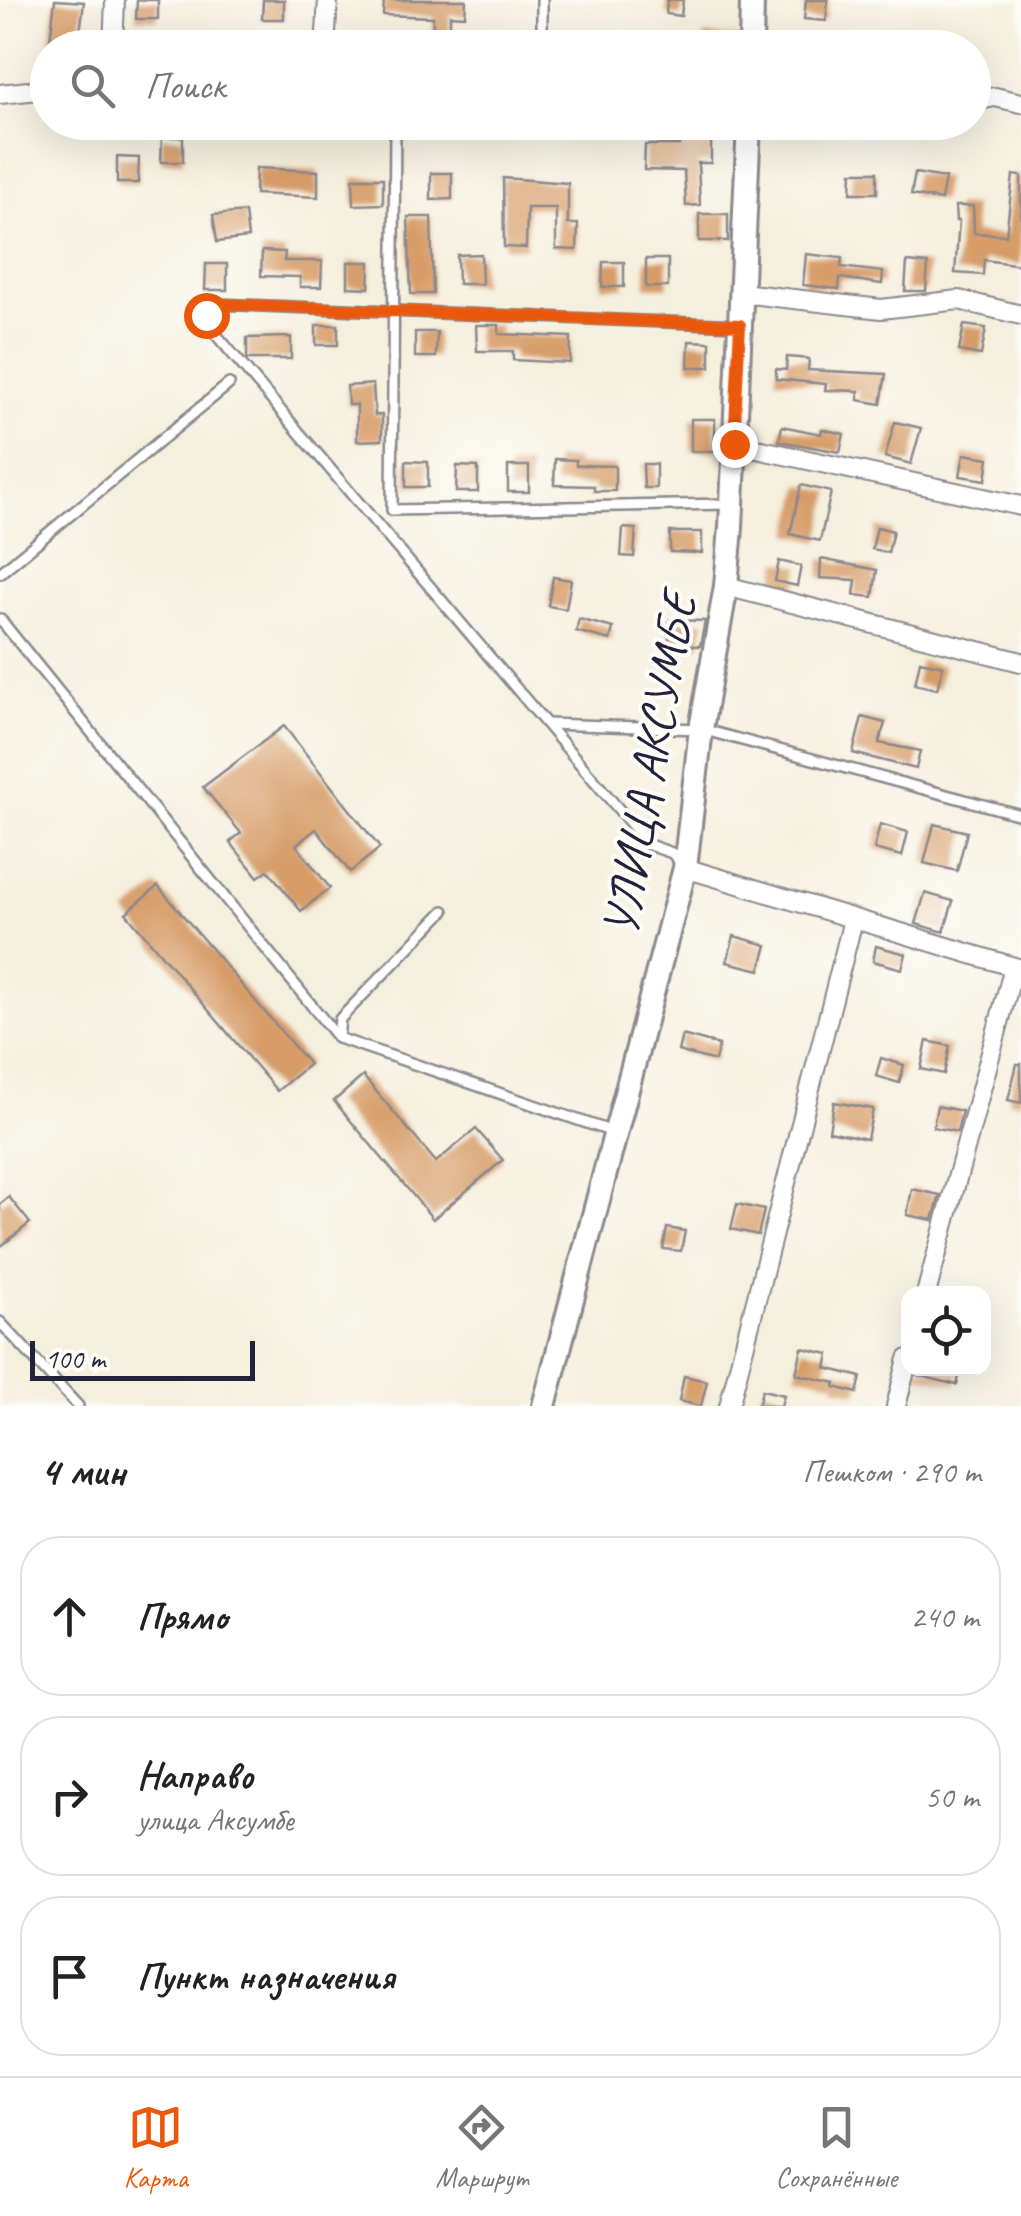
<!DOCTYPE html>
<html lang="ru">
<meta charset="utf-8">
<style>
:root{--surface:#fff;--page:#f6f6f6;--text:#222;--muted:#767676;--line:#e0e0e0;--accent:#ea580c}
body{margin:0;font-family:Caveat,sans-serif;background:var(--page);color:var(--text)}
.controls{position:absolute;right:30px;bottom:30px;display:grid;overflow:hidden;border-radius:20px;box-shadow:0 10px 40px #0002}
.controls button{width:90px;height:90px;display:grid;place-items:center;padding:0;border:0;border-bottom:2px solid var(--line);background:var(--surface);color:var(--text);font:50px sans-serif}
.scale{position:absolute;left:30px;bottom:25px;width:225px;box-sizing:border-box;padding-left:10px;border:5px solid #22223b;border-top:0;font-size:28px;line-height:35px;white-space:nowrap;color:#22223b;-webkit-text-stroke:8px #fdfcf7;paint-order:stroke}
.stop{position:absolute;width:30px;height:30px;margin:-22px;border:8px solid #ea580c;border-radius:50%;background:#fff}
.stop.end{background:#ea580c;border-color:#fff;box-shadow:0 2px 10px #0008}
.list{margin:0;padding:0;list-style:none}
h2{display:flex;justify-content:space-between;align-items:center;height:130px;margin:0;padding:0 40px;font-size:42px}
h2 small{font-size:32px;font-weight:400;color:var(--muted)}
.list li{display:grid;grid-template-columns:65px 1fr auto;gap:30px;align-items:center;box-sizing:border-box;height:160px;margin:0 20px 20px;padding:0 20px;border:2px solid var(--line);border-radius:40px}
.list b{display:block;font-size:38px;white-space:nowrap}
.list p{margin:0;font-size:32px;white-space:nowrap;color:var(--muted)}
.list em{font-size:32px;font-style:normal;color:var(--muted)}
.icon{flex:none;width:55px;height:55px;fill:none;stroke:currentColor;stroke-width:2;stroke-linecap:round;stroke-linejoin:round}
.map{position:relative;flex:none;width:1021px;height:1406px;overflow:hidden}
.search{position:absolute;background:var(--surface);box-shadow:0 10px 40px #0002;left:30px;right:30px;top:30px;height:110px;display:flex;align-items:center;gap:25px;box-sizing:border-box;padding:0 35px;border-radius:55px;color:var(--muted);font-size:38px}
.sheet{height:670px;background:var(--surface)}
nav{display:flex;justify-content:space-around;align-items:center;box-sizing:border-box;height:140px;border-top:2px solid var(--line);background:var(--surface);font-size:28px;color:var(--muted)}
nav a{display:grid;justify-items:center;gap:5px}
nav .on{color:var(--accent)}
.map>svg:first-child{display:block}
</style>
<div class="map">
<svg width="1021" height="1406" viewBox="0 0 1021 1406">
<rect width="100%" height="100%" fill="#fdfcf7"/>
<filter id="ink" filterUnits="userSpaceOnUse"><feTurbulence type="fractalNoise" baseFrequency=".01" numOctaves="2"/><feDisplacementMap in="SourceGraphic" scale="20" xChannelSelector="R" yChannelSelector="G"/><feConvolveMatrix kernelMatrix="1 2 1 2 8 2 1 2 1" color-interpolation-filters="sRGB"/></filter>
<filter id="wash" filterUnits="userSpaceOnUse"><feTurbulence type="fractalNoise" baseFrequency=".0048" numOctaves="4" result="noise"/><feDisplacementMap in="SourceGraphic" scale="40" xChannelSelector="R" yChannelSelector="G"/><feGaussianBlur stdDeviation="2.25" result="paint"/><feColorMatrix in="noise" values="0 0 0 0 0 0 0 0 0 0 0 0 0 0 0 0 0 1.4 0 .05"/><feComposite in="paint" operator="in"/></filter>
<g filter="url(#wash)">
<rect width="100%" height="100%" fill="#f5efdd"/>
<g id="blocks">
<g fill="#d79c67">
<path d="M55,0L84,2L78,48H49Z"/>
<path d="M137,0H158V19H136Z"/>
<path d="M263,0H284V19H262Z"/>
<path d="M384,0H466L465,16L450,15V48H432L433,17L383,15Z"/>
<path d="M667,0H683L681,16L666,14Z"/>
<path d="M806,0H828L826,21L804,19Z"/>
<path d="M703,36L736,37V48H703Z"/>
<path d="M711,136V163H698L700,205L686,206L684,171L644,170L645,145H679L678,137Z"/>
<path d="M162,137H183V162H161Z"/>
<path d="M117,157L139,158L138,183H117Z"/>
<path d="M256,168L318,171V197L255,194Z"/>
<path d="M852,172H877V193H851Z"/>
<path d="M431,173H452V199L431,200Z"/>
<path d="M915,173L945,178L941,200L911,195Z"/>
<path d="M1013,175L1021,176V265L984,260L983,275L955,273L959,221H956L955,206H973L974,233L1006,235Z"/>
<path d="M353,178H383V204L354,205Z"/>
<path d="M503,178L568,183V224H578L577,250L556,249V208H527L526,248L504,247Z"/>
<path d="M245,212L248,238L217,242L213,215Z"/>
<rect x="699" y="214" width="29" height="27"/>
<path d="M408,217H431L433,294H411Z"/>
<path d="M262,251L285,252L284,261H322L321,287H300V277L261,276Z"/>
<path d="M481,254L482,284H458L457,255Z"/>
<path d="M806,254L842,258L841,267L883,272L882,284L840,278L839,289L803,285Z"/>
<rect x="646" y="259" width="22" height="28"/>
<path d="M348,262H370L369,288L348,287Z"/>
<path d="M603,262H624V287H602Z"/>
<path d="M907,262L928,264L926,291H905Z"/>
<path d="M206,264H227V290H205Z"/>
<rect x="316" y="325" width="22" height="20"/>
<path d="M476,325H499V334L571,337L570,363L513,360V351H477Z"/>
<path d="M964,325L986,328L981,355L959,351Z"/>
<path d="M415,332H437L436,357H415Z"/>
<path d="M291,337V359H247V338Z"/>
<path d="M689,341L710,342V367H688Z"/>
<path d="M787,357L809,359L808,370L886,374L881,404L858,400L859,391L825,390L826,384L776,379V369L786,370Z"/>
<path d="M373,384L375,415H382V440L357,441V405H348L347,386Z"/>
<rect x="691" y="419" width="24" height="32"/>
<path d="M895,422L921,428L911,464L885,457Z"/>
<path d="M782,426L821,434L822,429L844,434L840,452L779,441Z"/>
<path d="M964,454L989,458L986,480L960,476Z"/>
<path d="M555,459L576,460V465L615,466V491H594V486L554,485Z"/>
<path d="M406,461L428,462V487H406Z"/>
<path d="M643,464H656V488H644Z"/>
<path d="M457,466L478,467V492H456Z"/>
<rect x="508" y="466" width="21" height="26"/>
<path d="M801,485L831,492L820,541L790,534Z"/>
<path d="M877,527L893,531L888,553L872,549Z"/>
<path d="M623,528L636,529L634,557L621,556Z"/>
<path d="M670,532H702V553L670,552Z"/>
<path d="M821,559L877,570L873,597L854,595L856,580L820,578Z"/>
<path d="M779,561L801,566L797,586L775,581Z"/>
<path d="M553,577L571,580L566,609L548,606Z"/>
<path d="M579,619L613,628L610,640L576,631Z"/>
<path d="M670,620L705,621L700,646L669,645Z"/>
<path d="M920,661L943,666L937,689L915,684Z"/>
<path d="M862,717L885,723L879,743L920,751L916,769L853,753Z"/>
<path d="M284,726L380,848L350,872L316,829L296,845L330,888L301,911L268,870L258,877L230,842L241,833L203,787Z"/>
<path d="M880,824L908,832L902,856L874,849Z"/>
<path d="M934,824L967,832L957,871L924,863Z"/>
<path d="M158,886L309,1064L277,1091L126,913Z"/>
<path d="M925,893L953,901L944,932L916,924Z"/>
<path d="M734,936L767,945L760,970L727,962Z"/>
<path d="M876,946L906,954L902,969L873,961Z"/>
<path d="M682,1035L719,1045L715,1061L678,1051Z"/>
<path d="M927,1041L950,1046L944,1074L921,1069Z"/>
<path d="M881,1058L904,1065L899,1083L876,1076Z"/>
<path d="M1017,1064H1021V1103L1008,1100Z"/>
<path d="M363,1076L436,1162L476,1129L503,1160L433,1219L334,1101Z"/>
<path d="M834,1102L873,1109L867,1139L829,1131Z"/>
<path d="M937,1106L962,1111L957,1132L933,1127Z"/>
<path d="M912,1189L940,1195L933,1220L907,1215Z"/>
<path d="M9,1197L30,1223L0,1247V1204Z"/>
<path d="M737,1204L764,1210L758,1235L731,1229Z"/>
<path d="M667,1228L685,1231L681,1251L663,1249Z"/>
<path d="M802,1348L829,1354L826,1368L861,1377L857,1393L835,1387L836,1383L796,1374Z"/>
<path d="M918,1368H961L957,1385L917,1375Z"/>
<path d="M684,1376L707,1381L701,1406L679,1401Z"/>
<path d="M762,1390L784,1395L781,1406H758Z"/>
</g>
</g>
</g>
<g filter="url(#ink)">
<use href="#blocks" fill-opacity="0" stroke="#8c888c" stroke-width="2.5"/>
<g fill="none" stroke-linecap="round" stroke-linejoin="round">
<defs>
<g id="service">
<path d="M542,0V48"/>
<path d="M395,122L392,510L729,504"/>
<path d="M0,573L229,384"/>
<path d="M0,619L338,1038L613,1132"/>
<path d="M547,724L701,729L1021,815"/>
<path d="M680,862L672,853L649,845L208,325L206,315L209,306L215,304L740,325"/>
<path d="M338,1038L340,1019L444,911"/>
<path d="M0,1322L78,1406"/>
</g>
<g id="minor">
<path d="M113,48L115,0"/>
<path d="M325,48L328,0"/>
<path d="M0,94L48,89"/>
<path d="M974,101L995,97L1021,103"/>
<path d="M741,293L881,309L959,300L1021,315"/>
<path d="M734,444L1021,506"/>
<path d="M726,586L1021,662"/>
<path d="M685,868L1021,969"/>
<path d="M926,1294L1014,967"/>
<path d="M729,1406L853,920"/>
<path d="M896,1406L908,1359"/>
</g>
<g id="secondary">
<path d="M751,48L752,0"/>
<path d="M544,1406L685,868L701,729L726,586L731,527L749,122"/>
</g>
</defs>
<use href="#service" stroke="#8c888c" stroke-width="14"/>
<use href="#minor" stroke="#8c888c" stroke-width="22"/>
<use href="#secondary" stroke="#8c888c" stroke-width="28"/>
<use href="#service" stroke="#fff" stroke-width="9"/>
<use href="#minor" stroke="#fff" stroke-width="18"/>
<use href="#secondary" stroke="#fff" stroke-width="22"/>
</g>
</g>
<g fill="none" stroke-linecap="round" stroke-linejoin="round" filter="url(#ink)">
<path stroke="#ea580c" stroke-width="12" d="M206,315L210,306L215,304L740,325L734,444"/>
</g>
<g text-anchor="middle" stroke-width="8" stroke-linejoin="round" paint-order="stroke">
<g font-size="50" fill="#22223b" stroke="#fdfcf7">
<text transform="translate(648 764) rotate(-80)" y="18">УЛИЦА АКСУМБЕ</text>
</g>
</g>
</svg>
<div class="controls">
<button><svg class="icon" aria-label="locate" viewBox="0 0 24 24"><circle cx="12" cy="12" r="6"/><path d="M12 2v4M12 18v4M2 12h4M18 12h4"/></svg></button>
</div>
<div class="scale">100 m</div>
<div class="stop" style="left:206px;top:315px"></div>
<div class="stop end" style="left:734px;top:444px"></div>
<div class="search"><svg class="icon" aria-label="search" viewBox="0 0 24 24"><circle cx="10" cy="10" r="6"/><path d="M15 15l6 6"/></svg>Поиск</div>
</div>
<section class="sheet">
<h2>4 мин<small>Пешком · 290 m</small></h2>
<ul class="list">
<li><svg class="icon" aria-label="ahead" viewBox="0 0 24 24"><path d="M12 20V5M6 11l6-6 6 6"/></svg><div><b>Прямо</b></div><em>240 m</em></li>
<li><svg class="icon" aria-label="right" viewBox="0 0 24 24"><path d="M7 20v-9h11M14 6l5 5-5 5"/></svg><div><b>Направо</b><p>улица Аксумбе</p></div><em>50 m</em></li>
<li><svg class="icon" aria-label="arrive" viewBox="0 0 24 24"><path d="M6 21V4h12l-3 4 3 4H6"/></svg><div><b>Пункт назначения</b></div></li>
</ul>
</section>
<nav>
<a class="on"><svg class="icon" aria-label="map" viewBox="0 0 24 24"><path d="M3 6l6-2 6 2 6-2v14l-6 2-6-2-6 2zM9 4v14M15 6v14"/></svg>Карта</a>
<a><svg class="icon" aria-label="directions" viewBox="0 0 24 24"><path d="M12 3l9 9-9 9-9-9zM9 14v-3h6M13 9l2 2-2 2"/></svg>Маршрут</a>
<a><svg class="icon" aria-label="saved" viewBox="0 0 24 24"><path d="M7 4h10v16l-5-4-5 4z"/></svg>Сохранённые</a>
</nav>
